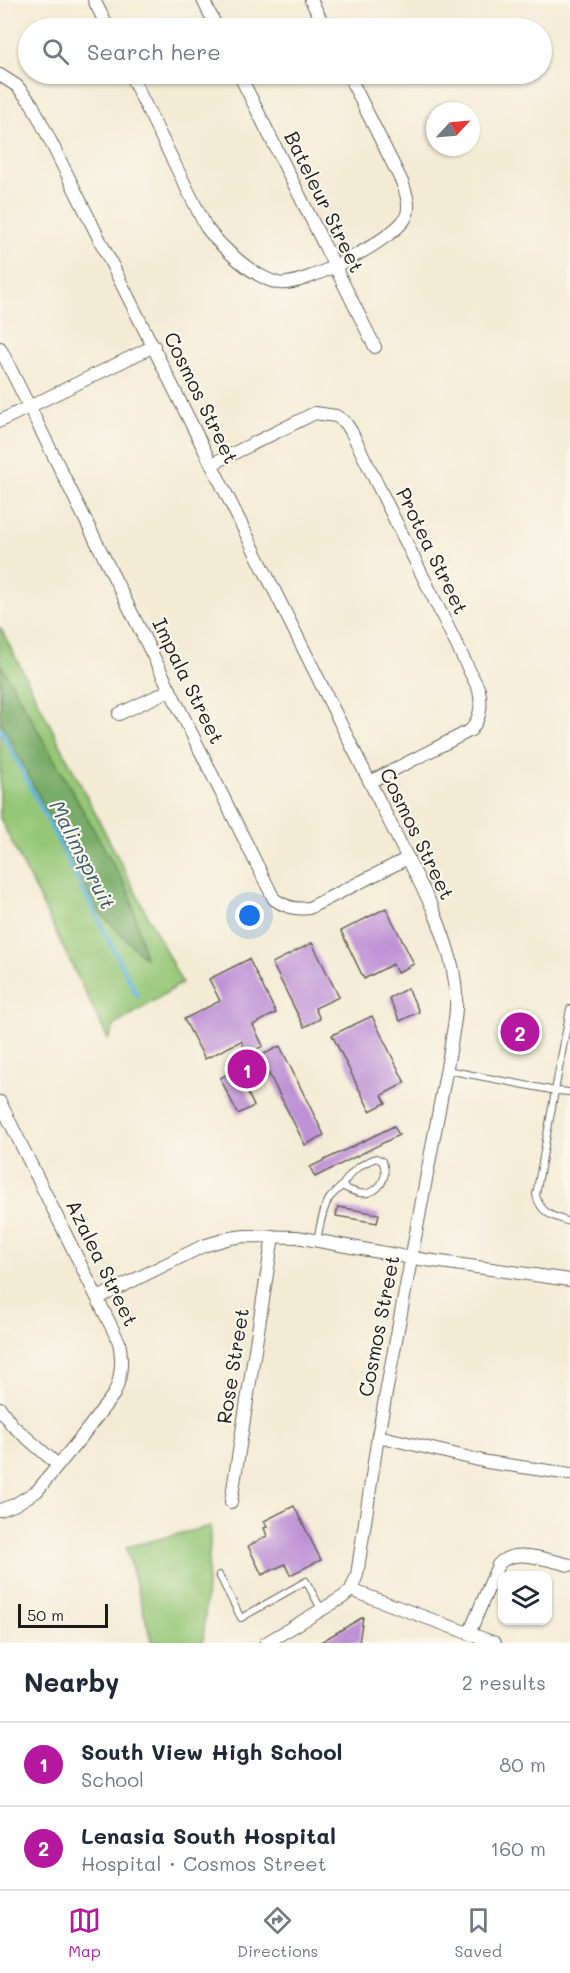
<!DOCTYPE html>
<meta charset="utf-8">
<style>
:root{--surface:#fff;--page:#f6f6f7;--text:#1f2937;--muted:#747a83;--line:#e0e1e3;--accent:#b5179e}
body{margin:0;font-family:Mali,sans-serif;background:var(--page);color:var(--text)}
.controls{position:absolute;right:18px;bottom:18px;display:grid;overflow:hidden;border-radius:12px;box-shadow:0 2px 4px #0004}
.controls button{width:54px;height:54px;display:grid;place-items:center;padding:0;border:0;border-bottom:2px solid var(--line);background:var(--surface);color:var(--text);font:30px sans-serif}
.compass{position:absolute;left:426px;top:102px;width:54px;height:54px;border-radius:50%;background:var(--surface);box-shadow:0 2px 4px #0004;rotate:64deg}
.scale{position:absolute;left:18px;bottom:15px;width:90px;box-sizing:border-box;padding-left:6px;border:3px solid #1c1c1c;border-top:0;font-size:16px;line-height:21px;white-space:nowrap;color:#1c1c1c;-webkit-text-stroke:4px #fbf7ec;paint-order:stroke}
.you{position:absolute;left:250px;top:916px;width:21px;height:21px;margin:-15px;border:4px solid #fff;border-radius:50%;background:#1a73e8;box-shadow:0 0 0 9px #1a73e833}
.badge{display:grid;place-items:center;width:39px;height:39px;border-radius:50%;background:var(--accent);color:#fff;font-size:20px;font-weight:700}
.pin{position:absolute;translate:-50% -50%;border:3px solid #fff;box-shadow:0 2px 6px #0006}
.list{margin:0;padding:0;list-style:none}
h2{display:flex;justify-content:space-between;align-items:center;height:78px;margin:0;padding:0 24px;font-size:26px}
h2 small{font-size:20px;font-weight:400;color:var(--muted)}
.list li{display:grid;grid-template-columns:39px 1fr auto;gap:18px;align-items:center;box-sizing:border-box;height:84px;padding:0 24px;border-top:2px solid var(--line)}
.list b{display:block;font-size:22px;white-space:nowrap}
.list p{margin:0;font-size:20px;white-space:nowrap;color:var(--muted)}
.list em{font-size:20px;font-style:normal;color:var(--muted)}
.icon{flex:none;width:33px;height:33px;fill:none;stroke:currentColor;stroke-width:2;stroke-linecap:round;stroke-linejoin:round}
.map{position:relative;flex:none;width:570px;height:1643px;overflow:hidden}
.search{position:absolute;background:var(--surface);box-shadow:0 2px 4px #0004;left:18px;right:18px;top:18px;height:66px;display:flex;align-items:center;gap:15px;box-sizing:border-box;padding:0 21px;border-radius:33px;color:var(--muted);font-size:22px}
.sheet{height:246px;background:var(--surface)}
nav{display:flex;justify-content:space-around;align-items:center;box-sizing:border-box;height:84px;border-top:2px solid var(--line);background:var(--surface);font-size:16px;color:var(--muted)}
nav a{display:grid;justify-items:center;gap:3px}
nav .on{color:var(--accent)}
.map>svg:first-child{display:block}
</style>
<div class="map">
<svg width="570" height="1643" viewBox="0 0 570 1643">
<rect width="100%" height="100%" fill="#fbf7ec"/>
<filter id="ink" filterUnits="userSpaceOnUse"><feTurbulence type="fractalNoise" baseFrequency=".0167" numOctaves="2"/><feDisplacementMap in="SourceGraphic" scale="12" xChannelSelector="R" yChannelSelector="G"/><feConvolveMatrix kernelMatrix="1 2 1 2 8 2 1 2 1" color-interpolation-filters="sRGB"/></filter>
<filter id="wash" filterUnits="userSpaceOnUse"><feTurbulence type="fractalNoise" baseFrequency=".008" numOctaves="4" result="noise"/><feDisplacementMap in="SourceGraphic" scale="24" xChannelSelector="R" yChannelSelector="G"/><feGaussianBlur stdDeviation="1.35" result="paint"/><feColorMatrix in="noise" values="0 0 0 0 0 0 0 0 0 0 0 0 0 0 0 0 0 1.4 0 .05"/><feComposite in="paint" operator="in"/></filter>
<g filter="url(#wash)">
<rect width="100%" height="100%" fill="#f3ebd4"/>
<g fill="#95c777" stroke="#58724a" stroke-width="1.5">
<path d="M0,627L182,983L115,1025L108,1039L0,818Z"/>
<path d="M211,1526L203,1643H152L126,1547Z"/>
</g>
<path fill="#78ac68" stroke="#4a6442" stroke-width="1.5" d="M0,663L130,894L145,958L98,911L0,720Z"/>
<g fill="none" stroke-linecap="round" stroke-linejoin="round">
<path stroke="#64b6df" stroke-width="4" d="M0,728L137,995"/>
</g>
<g id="blocks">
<g fill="#be91d5">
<path d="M386,908L414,964L397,973L393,964L364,979L341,931Z"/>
<path d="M312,943L339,997L315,1008L320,1019L304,1027L272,963Z"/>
<path d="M249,959L276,1013L253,1025L263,1046L247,1054L241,1041L205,1059L184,1019L220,1001L209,979Z"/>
<path d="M408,988L419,1012L400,1021L389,998Z"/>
<path d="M372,1016L405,1083L382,1095L386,1103L370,1111L332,1035Z"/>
<path d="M280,1046L324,1135L305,1145L260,1056Z"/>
<path d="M236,1070L254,1106L238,1114L220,1078Z"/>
<path d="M394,1126L399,1135L315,1177L310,1167Z"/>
<path d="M338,1207L379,1214L377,1223L336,1216Z"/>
<path d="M294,1506L321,1560L290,1575L285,1564L262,1575L248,1546L267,1536L264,1528L267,1527L264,1521Z"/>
<path d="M363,1617L359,1643H319Z"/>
</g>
</g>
</g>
<g filter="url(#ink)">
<use href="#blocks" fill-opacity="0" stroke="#67645c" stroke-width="1.5"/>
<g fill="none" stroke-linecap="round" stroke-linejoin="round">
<defs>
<g id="lane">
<path d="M570,1009L536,1195C540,1213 553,1217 570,1222"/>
<path d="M447,1070L556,1091L570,1092"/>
<path d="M317,1240C320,1227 322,1210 329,1199C333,1193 339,1190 343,1184C353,1170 359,1165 376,1158L382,1161C390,1177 379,1195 360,1193C354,1192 347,1189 342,1186"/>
<path d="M219,1575L241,1618L306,1581L321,1609"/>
</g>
<g id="street">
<path d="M94,0L108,28"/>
<path d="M203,0L217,28"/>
<path d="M311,0L325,28"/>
<path d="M130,74L206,227C221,247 253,277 278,283C302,288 395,239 406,217C411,206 406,193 402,182L348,74"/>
<path d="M239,74L375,347"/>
<path d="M0,75L17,86L32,104L433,909C446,941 458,974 456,1009C455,1023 452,1037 450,1051L378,1436L357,1575L351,1590L343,1597L266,1643"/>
<path d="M0,348L274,899C285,907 296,910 309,908L408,858"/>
<path d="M0,421L154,346"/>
<path d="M212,464L315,413L336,416L345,422L351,431L479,690C482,705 481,717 471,730L370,782"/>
<path d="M119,714L170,690"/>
<path d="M0,1102L119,1342C123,1361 122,1377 114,1394L83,1435L37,1491L14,1505L0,1510"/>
<path d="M98,1298L203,1246L230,1238L245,1236L297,1237L412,1258L570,1280"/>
<path d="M0,1408L12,1425L58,1465"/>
<path d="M378,1436L487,1462L570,1474"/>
<path d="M231,1502L273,1236"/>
<path d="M351,1590L495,1643"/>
<path d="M469,1634L498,1565C513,1546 550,1561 570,1565"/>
</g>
</defs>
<use href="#lane" stroke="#67645c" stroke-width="8"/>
<use href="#street" stroke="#67645c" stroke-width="14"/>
<use href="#lane" stroke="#fff" stroke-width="6"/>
<use href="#street" stroke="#fff" stroke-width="12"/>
</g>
</g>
<g text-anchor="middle" stroke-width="4.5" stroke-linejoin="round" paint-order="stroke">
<g font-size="20" fill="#1c1c1c" stroke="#fbf7ec">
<text transform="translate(324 202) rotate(64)" y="7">Bateleur Street</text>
<text transform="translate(201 398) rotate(64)" y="7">Cosmos Street</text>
<text transform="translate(432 551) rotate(64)" y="7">Protea Street</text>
<text transform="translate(188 681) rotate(64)" y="7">Impala Street</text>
<text transform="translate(417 834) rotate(64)" y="7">Cosmos Street</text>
<text transform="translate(102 1263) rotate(64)" y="7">Azalea Street</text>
<text transform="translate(379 1326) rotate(-79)" y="7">Cosmos Street</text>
<text transform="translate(233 1366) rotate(-81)" y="7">Rose Street</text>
</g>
<g font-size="21" font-style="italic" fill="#395a6a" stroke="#fbf7ec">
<text transform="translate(82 855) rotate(63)" y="7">Malimspruit</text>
</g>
</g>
</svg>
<div class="controls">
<button><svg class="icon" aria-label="layers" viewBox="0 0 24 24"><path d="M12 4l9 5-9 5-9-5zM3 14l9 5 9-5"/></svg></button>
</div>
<svg class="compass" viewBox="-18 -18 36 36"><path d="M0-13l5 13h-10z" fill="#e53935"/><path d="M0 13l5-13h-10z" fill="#747a83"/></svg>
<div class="scale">50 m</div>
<div class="you"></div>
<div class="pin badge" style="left:247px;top:1069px">1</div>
<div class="pin badge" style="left:520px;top:1032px">2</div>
<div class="search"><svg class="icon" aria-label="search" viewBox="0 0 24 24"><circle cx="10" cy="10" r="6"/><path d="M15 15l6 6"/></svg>Search here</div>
</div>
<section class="sheet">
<h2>Nearby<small>2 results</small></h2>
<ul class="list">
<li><span class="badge">1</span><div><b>South View High School</b><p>School</p></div><em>80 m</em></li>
<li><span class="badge">2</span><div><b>Lenasia South Hospital</b><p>Hospital · Cosmos Street</p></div><em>160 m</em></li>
</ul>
</section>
<nav>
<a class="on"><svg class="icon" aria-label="map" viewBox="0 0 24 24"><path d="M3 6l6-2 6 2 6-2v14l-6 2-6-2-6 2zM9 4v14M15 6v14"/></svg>Map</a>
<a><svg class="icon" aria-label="directions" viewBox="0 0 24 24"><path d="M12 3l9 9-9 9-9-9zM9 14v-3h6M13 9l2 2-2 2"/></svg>Directions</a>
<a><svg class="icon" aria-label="saved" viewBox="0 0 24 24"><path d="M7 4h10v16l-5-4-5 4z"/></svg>Saved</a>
</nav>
